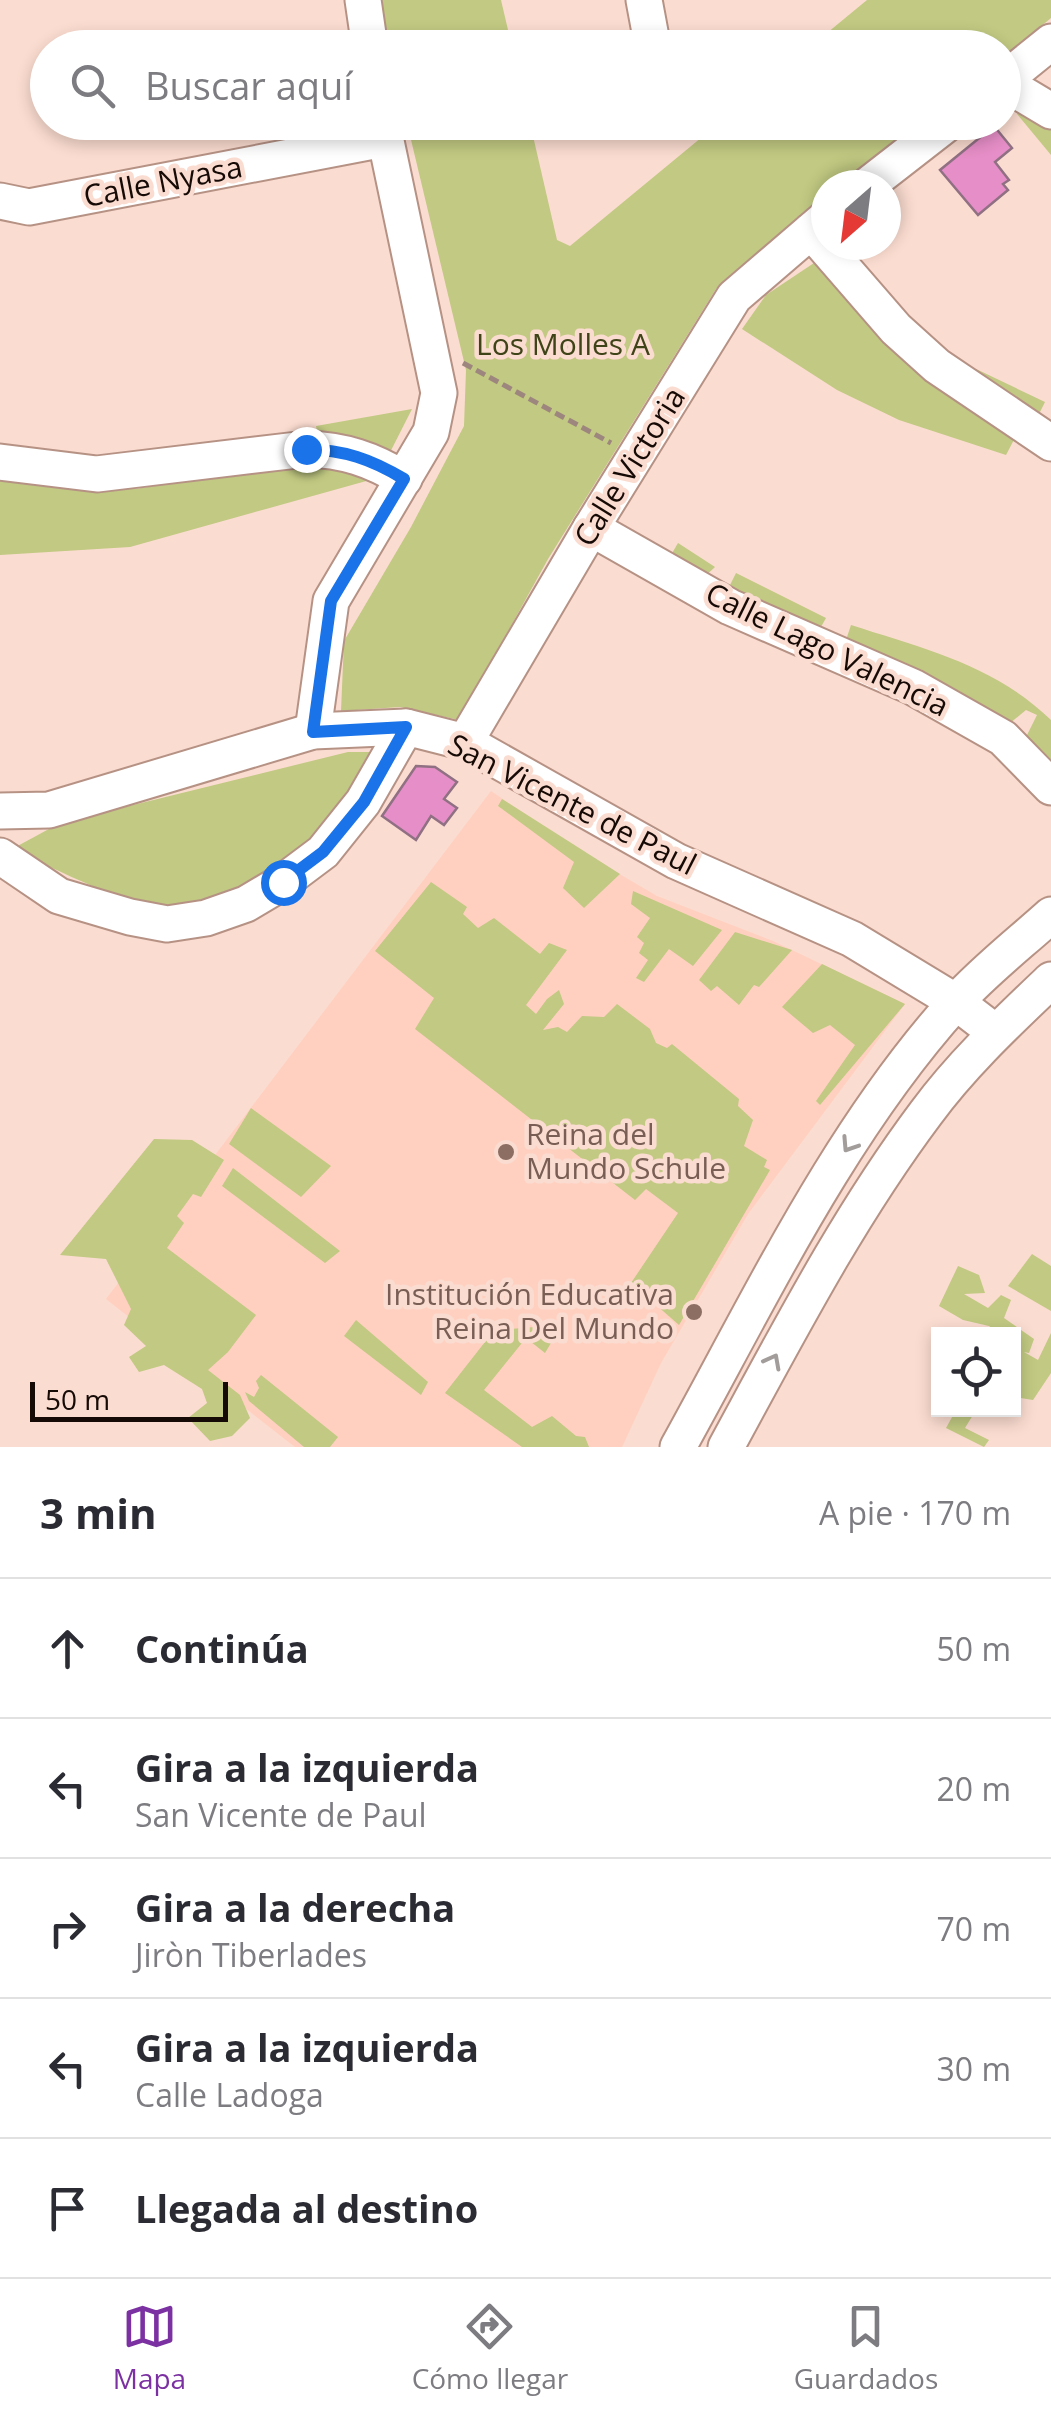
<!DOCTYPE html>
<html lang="es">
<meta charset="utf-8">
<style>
:root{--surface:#fff;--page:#f7f7f7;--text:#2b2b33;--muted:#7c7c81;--line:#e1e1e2;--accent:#7c31a3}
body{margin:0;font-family:"Open Sans",sans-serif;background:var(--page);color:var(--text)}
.controls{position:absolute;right:30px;bottom:30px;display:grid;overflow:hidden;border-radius:0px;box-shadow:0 5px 15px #0003}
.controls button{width:90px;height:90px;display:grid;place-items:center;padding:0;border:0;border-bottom:2px solid var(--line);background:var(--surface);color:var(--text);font:50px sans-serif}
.compass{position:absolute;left:811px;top:170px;width:90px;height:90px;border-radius:50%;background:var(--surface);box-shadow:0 5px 15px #0003;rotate:208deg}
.scale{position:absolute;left:30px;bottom:25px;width:198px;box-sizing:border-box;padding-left:10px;border:5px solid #160a06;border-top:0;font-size:28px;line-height:35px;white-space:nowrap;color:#160a06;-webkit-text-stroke:8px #fbdcd0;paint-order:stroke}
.stop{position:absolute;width:30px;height:30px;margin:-22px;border:8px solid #1a73e8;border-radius:50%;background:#fff}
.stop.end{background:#1a73e8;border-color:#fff;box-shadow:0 2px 10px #0008}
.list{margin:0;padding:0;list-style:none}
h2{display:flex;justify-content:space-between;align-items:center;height:130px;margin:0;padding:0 40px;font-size:42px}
h2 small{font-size:32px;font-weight:400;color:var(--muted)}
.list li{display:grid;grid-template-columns:65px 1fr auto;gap:30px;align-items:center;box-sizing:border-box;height:140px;padding:0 40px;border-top:2px solid var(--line)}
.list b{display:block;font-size:38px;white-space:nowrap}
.list p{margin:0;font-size:32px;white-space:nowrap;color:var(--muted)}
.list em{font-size:32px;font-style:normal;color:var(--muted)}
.icon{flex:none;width:55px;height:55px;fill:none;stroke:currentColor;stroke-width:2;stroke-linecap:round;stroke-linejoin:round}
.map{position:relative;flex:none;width:1051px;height:1447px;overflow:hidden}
.search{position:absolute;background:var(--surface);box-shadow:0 5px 15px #0003;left:30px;right:30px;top:30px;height:110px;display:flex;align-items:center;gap:25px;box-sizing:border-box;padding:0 35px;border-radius:55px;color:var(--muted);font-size:38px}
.sheet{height:830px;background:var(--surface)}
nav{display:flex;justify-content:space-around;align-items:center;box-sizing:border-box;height:140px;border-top:2px solid var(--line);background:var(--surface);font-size:28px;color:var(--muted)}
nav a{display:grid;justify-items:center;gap:5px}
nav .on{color:var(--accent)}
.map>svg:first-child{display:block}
</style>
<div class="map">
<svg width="1051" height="1447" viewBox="0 0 1051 1447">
<rect width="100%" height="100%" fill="#fbdcd0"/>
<path fill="#ffd0c0" d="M491,791L570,845L657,896L773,941L905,1004L748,1214L661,1363L622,1447H295L106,1299Z"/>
<g fill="#c1c982">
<path d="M377,0H501L512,47H388Z"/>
<path d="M867,0H1051V18L1004,57V48L810,47Z"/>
<path d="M1020,97L1051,117V155L1017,114Z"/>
<path d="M407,123H530L557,240L570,246L719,123H922L845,185H826V200L716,289L548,559L459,720L400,707L341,711L344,641L411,527L464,426L466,370Z"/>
<path d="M814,263L902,345L1018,432L1006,455L899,420L837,390L742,329L766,295Z"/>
<path d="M976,369L1045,402L1034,424L965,372Z"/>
<path d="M412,409L377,478L130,547L0,555V478L135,489L323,460L316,426Z"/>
<path d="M678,543L715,567L703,578L671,555Z"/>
<path d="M736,573L826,618L817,634L728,589Z"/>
<path d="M851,625C925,649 994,665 1051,720V772L1021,747L1037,715L1026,710L1004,728L843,649Z"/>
<path d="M348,752H370C356,782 337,810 315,835C294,859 208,911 176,908C117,903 65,873 12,849L60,823Z"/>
<path d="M502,799L620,874L584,908L563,888L574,862L498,806Z"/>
<path d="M431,882L467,907L463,914L478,928L494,918L540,954L549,943L567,950L526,1005L536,1014L547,999L559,990L564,1004L543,1030L558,1027L567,1032L582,1016L604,1017L617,1004L650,1029L656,1043L667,1048L672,1044L739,1099L738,1106L753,1120L744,1146L767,1160L764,1167L770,1170L679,1325L631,1283L678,1213L646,1189L635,1200L415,1029L434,998L375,951Z"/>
<path d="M633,891L722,930L693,966L669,949L644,982L636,978L648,960L639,953L644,943L637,937L650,918L631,904Z"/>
<path d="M735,932L792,950L759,987L754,985L739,1005L717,986L711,991L699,980Z"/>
<path d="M822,964L905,1004L820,1105L816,1101L855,1045L830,1025L813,1033L782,1007Z"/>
<path d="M251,1108L331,1166L301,1197L229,1144Z"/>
<path d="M154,1139L192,1140L224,1160L201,1197L193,1194L177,1216L184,1223L167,1248L256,1315L228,1352L208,1370L240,1395L250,1418L232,1436L210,1441L188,1418L207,1403L202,1389L164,1365L139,1372L129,1357L146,1346L124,1325L131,1309L106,1259L60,1255Z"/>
<path d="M233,1168L340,1251L325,1263L222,1186Z"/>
<path d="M1032,1254L1051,1266V1311L1008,1286Z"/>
<path d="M958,1266L979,1275L985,1293L964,1294L988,1308L1001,1295L1011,1300L1004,1318L1034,1339L1029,1353L1024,1352L1038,1360L1051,1333V1373L1033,1400L1014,1397V1334H1000L989,1326L963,1320L939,1306Z"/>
<path d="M356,1320L428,1382L421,1395L344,1336Z"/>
<path d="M535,1327L551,1343L545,1353L526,1338L484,1390L532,1427L552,1416L576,1436L585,1437L589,1447H522L445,1393L492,1333L501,1338L510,1329Z"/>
<path d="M261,1375L338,1437L330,1447H304L249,1401L245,1392L254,1397L259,1388L256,1381Z"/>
<path d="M956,1410H976L965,1428L989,1440L984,1447L946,1428Z"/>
</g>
<g fill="#e68ec7" stroke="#907083" stroke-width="2.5">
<path d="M994,126L1012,148L995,162L1009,180L1003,184L1008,190L978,215L940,170Z"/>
<path d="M416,766L435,767L457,782L444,799L457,808L444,825L431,816L416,840L382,816Z"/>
</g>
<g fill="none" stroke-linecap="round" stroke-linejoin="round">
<defs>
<g id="minor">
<path d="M363,0L370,48"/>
<path d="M644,0L653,48"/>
<path d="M1004,80L1051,42"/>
<path d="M1004,83L1051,111"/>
<path d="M868,185L949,122"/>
<path d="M0,201L29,207L384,139"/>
<path d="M811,231L896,329L937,366L1051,443"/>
<path d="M0,462L97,474L306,449C344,450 371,459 404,479"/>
<path d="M591,528L730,607L913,687L1003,738L1051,787"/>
<path d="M313,731L331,601L431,432L439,393L382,122"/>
<path d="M465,742L591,528L734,297L826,218"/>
<path d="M0,811L49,810L313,731L406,727L465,742L676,861L852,939L956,1002L995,1032"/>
<path d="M0,856L59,896L130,917L167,924L206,918L246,904L283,882L323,852L363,802L406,727"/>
<path d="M678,1447C761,1297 840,1130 956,1002C984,971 1020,943 1051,915"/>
<path d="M726,1447C788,1333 848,1217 926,1113C962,1064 1007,1022 1051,980"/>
</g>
</defs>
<use href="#minor" stroke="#b69285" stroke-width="39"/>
<path stroke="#9d867d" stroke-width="5" stroke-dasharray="10 5" stroke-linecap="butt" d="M463,363L611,443"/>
<use href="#minor" stroke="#fff" stroke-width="35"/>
</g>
<defs><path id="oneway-chevron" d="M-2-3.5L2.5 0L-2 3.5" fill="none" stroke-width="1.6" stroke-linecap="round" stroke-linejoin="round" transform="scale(2.5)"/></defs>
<g stroke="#a29d9b">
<use href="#oneway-chevron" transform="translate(849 1145) rotate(123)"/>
<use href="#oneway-chevron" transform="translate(773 1361) rotate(-62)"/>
</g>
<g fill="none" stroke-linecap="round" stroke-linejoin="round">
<path stroke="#1a73e8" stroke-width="12" d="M283,882L323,852L364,802L406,727L313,732L331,601L404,479C371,459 344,450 306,449"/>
</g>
<g fill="#8d6e63" stroke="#fbdcd0" stroke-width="4">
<circle cx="506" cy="1152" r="10"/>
<circle cx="694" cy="1312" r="10"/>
</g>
<g text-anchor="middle" stroke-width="9" stroke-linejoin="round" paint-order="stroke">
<g font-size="30" fill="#160a06" stroke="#fbdcd0">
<text transform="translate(163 182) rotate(-11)" y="10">Calle Nyasa</text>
<text transform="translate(630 467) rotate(-58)" y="10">Calle Victoria</text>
<text transform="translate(827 650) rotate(26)" y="10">Calle Lago Valencia</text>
<text transform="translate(572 805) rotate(27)" y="10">San Vicente de Paul</text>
</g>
<g font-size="30" fill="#3f4318" stroke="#fbdcd0">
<text x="563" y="355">Los Molles A</text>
</g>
<g font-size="30" fill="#785e54" stroke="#fbdcd0" text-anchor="start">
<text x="526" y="1145">Reina del<tspan x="526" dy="34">Mundo Schule</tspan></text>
<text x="674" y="1305" text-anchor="end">Institución Educativa<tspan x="674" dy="34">Reina Del Mundo</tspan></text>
</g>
</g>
</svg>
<div class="controls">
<button><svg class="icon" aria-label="locate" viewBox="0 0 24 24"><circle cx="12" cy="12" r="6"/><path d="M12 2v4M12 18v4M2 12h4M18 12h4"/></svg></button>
</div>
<svg class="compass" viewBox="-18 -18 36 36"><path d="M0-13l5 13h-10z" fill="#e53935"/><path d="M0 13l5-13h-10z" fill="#7c7c81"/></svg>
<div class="scale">50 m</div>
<div class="stop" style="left:283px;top:882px"></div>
<div class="stop end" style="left:306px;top:449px"></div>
<div class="search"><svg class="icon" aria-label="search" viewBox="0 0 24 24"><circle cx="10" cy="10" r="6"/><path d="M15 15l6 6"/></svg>Buscar aquí</div>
</div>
<section class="sheet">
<h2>3 min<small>A pie · 170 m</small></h2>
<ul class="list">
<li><svg class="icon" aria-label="ahead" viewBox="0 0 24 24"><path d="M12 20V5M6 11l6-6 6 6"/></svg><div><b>Continúa</b></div><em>50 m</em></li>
<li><svg class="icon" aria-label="left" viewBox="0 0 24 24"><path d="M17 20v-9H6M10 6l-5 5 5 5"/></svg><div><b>Gira a la izquierda</b><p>San Vicente de Paul</p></div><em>20 m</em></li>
<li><svg class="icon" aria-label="right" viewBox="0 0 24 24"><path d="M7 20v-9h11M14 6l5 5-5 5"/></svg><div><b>Gira a la derecha</b><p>Jiròn Tiberlades</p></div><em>70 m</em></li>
<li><svg class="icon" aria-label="left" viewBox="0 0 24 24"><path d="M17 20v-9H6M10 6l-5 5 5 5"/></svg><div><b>Gira a la izquierda</b><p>Calle Ladoga</p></div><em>30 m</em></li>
<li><svg class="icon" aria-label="arrive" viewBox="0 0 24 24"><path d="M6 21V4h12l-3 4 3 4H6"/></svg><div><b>Llegada al destino</b></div></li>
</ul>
</section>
<nav>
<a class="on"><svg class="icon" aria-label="map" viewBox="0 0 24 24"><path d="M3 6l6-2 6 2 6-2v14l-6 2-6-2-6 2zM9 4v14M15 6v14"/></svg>Mapa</a>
<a><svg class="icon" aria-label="directions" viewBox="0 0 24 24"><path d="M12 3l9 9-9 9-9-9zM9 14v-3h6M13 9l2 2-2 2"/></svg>Cómo llegar</a>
<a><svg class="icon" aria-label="saved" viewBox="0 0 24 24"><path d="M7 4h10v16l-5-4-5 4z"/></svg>Guardados</a>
</nav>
